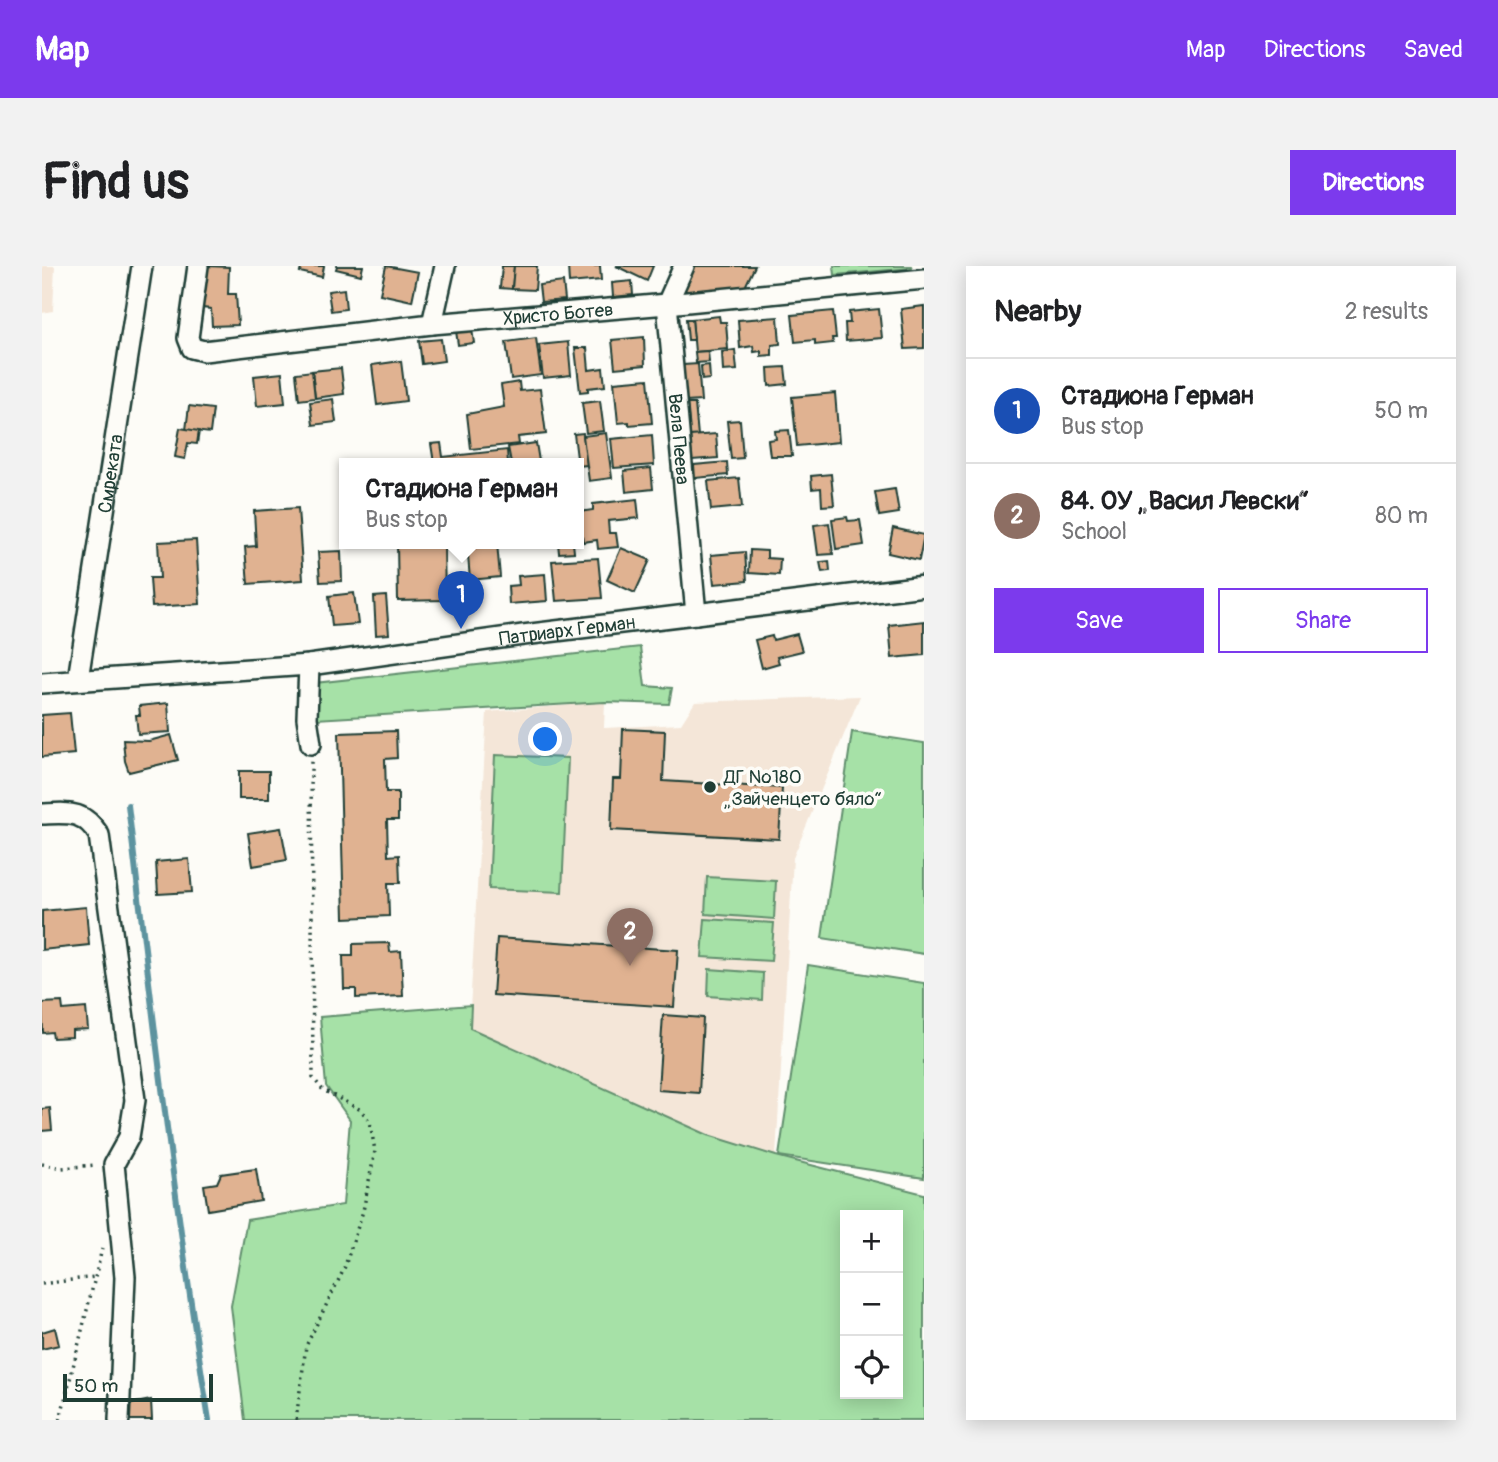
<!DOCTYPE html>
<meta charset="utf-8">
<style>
:root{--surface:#fff;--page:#f2f2f2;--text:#202124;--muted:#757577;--line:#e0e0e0;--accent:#7c3aed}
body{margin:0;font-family:Pangolin,sans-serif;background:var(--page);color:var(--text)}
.controls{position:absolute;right:21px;bottom:21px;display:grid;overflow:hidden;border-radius:0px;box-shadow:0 4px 18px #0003}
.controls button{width:63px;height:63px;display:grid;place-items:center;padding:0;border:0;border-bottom:2px solid var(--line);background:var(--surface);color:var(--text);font:35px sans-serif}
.scale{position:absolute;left:21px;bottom:18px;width:150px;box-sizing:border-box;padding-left:7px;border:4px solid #1f3d34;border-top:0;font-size:19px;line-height:24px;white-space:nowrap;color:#1f3d34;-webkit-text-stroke:5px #fdfcf7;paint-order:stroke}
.you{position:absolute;left:504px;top:474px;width:24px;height:24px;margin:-18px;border:5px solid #fff;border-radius:50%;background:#1a73e8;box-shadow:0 0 0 10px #1a73e833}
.badge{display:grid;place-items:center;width:46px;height:46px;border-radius:50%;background:var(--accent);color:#fff;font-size:23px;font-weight:700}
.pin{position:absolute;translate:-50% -58px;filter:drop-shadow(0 2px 4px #0008)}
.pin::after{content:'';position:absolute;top:37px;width:24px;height:21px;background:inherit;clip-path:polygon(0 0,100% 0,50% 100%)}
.popup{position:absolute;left:297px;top:192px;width:245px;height:91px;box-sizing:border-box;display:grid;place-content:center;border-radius:0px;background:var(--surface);filter:drop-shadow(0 2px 5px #0005);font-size:23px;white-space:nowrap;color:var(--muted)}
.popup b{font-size:26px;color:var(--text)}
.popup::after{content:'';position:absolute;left:50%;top:100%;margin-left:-14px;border:14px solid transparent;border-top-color:var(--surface)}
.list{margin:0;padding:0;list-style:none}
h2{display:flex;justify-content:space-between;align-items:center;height:91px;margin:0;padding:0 28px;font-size:30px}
h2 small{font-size:23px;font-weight:400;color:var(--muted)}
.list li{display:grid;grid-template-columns:46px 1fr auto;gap:21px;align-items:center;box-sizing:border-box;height:105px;padding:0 28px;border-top:2px solid var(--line)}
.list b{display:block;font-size:26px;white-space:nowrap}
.list p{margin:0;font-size:23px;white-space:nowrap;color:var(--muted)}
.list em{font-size:23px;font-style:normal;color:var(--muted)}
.actions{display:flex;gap:14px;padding:21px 28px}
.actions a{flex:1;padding:16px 0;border:2px solid var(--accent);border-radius:0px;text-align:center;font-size:24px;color:var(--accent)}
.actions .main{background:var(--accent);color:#fff}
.icon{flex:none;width:38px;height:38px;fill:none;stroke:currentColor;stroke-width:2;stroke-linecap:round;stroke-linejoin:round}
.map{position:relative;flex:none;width:882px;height:1154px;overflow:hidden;border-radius:0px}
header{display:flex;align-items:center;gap:42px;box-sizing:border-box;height:98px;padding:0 35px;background:var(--accent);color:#fff}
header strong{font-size:33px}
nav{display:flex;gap:38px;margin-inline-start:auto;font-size:24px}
.intro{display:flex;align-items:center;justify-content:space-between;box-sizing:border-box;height:168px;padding:0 42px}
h1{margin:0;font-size:49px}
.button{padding:18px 32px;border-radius:0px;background:var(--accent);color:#fff;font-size:24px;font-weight:700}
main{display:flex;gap:42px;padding:0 42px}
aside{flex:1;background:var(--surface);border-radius:0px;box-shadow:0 4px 18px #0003}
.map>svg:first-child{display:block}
</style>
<header>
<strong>Map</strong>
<nav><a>Map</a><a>Directions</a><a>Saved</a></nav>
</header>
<div class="intro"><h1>Find us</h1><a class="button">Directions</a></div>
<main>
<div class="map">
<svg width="882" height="1154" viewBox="0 0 882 1154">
<rect width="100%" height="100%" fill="#fdfcf7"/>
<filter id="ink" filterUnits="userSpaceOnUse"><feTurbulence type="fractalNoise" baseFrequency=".0143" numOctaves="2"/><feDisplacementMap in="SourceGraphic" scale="14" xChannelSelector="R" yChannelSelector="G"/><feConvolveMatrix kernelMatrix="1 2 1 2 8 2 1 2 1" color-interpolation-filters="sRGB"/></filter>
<g filter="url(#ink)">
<g fill="#f4e6d8">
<path d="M0,0H13L11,45L0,47Z"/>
<path d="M818,430L751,592L734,890L666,869L427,761L445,446L563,436L562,462L639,458L653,436Z"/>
</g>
<g fill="#a6e1a7" stroke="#628f6e" stroke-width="2" fill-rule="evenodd">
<path d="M792,0H869L870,2L793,9Z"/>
<path d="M598,381L603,420L630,422L627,438L563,436L274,453L273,417Z"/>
<path d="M810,466L882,477V688L780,672Z"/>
<path d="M453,489L526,492L520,626L447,623Z"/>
<path d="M665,611L734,615L732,653L663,648Z"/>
<path d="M663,653L732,657L729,695L660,691Z"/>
<path d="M766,699L882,717V912L737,890Z"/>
<path d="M667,703L721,707L720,734L666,730Z"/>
<path d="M429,739L428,762L666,869L734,890L882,928V1154H203L189,1040L205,954L301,939L308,854L284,820L278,751ZM803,949H856V1128H803Z"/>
</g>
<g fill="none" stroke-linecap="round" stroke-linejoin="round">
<path stroke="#5d939f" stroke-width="6" d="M86,539C110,744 134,950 167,1154"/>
</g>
<g fill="#e0b291" stroke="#1f3d34" stroke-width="2">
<path d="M166,0L187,1L186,28H194L196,59L170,60L169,43L160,42Z"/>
<path d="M260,0H282L280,11L258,6Z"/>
<path d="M295,0H321L319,9L294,3Z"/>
<path d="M344,0L376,6L370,35L338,28Z"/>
<path d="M460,0H472L470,23L458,22Z"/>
<path d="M472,0H495L493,24L470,23Z"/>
<path d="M526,0H558L559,14L527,17Z"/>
<path d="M574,0H611L605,15Z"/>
<path d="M649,0H713L701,25L651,30L638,24Z"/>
<path d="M590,15L591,29L571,31L570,17Z"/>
<path d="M521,16L523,34L499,36L497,19Z"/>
<path d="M302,23L304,43L289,45L286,25Z"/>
<path d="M882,40V82L863,83L859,43Z"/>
<path d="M837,43L840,72L804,75L803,57H808L807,46Z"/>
<path d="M791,45L794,72H790L791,77L773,79V74L753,76L750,49Z"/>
<path d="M677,50L678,56H684L686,83L653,86L650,53Z"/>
<path d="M736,51L738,78L730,79V89L719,90V85L712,86L711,80L698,82L696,54Z"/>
<path d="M644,53H650L652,74H646Z"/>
<path d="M430,63L432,77L416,79L414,65Z"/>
<path d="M602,71L603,99L573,102L570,74Z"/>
<path d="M494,72L499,109L469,113L464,76Z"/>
<path d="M399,73L402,95L380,98L377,75Z"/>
<path d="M526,76L529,109L501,112L497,79Z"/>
<path d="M533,82H545L547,104L561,102L563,120L546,122V125L538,126Z"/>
<path d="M693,84L695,104L681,105L680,86Z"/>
<path d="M666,85L667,96L654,97L653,86Z"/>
<path d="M359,95L364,135L335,139L330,99Z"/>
<path d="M656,98L659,135L644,136L641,99Z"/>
<path d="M667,99L668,113L660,114L659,100Z"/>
<path d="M743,101L745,118L727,120L726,102Z"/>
<path d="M299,102L302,128L273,132L270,105Z"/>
<path d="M270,105L273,132L257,134L254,107Z"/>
<path d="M240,107L243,137L215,140L212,110Z"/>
<path d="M606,113L610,157L587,159V156L576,157L572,116Z"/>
<path d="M477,116L478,125L498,123L504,168L476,171L477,178L429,183L425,148L462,141L459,119Z"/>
<path d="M793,127L797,176L755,180L750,131Z"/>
<path d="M291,133L294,156L271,159L268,136Z"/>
<path d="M558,135L562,165L544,167L540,137Z"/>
<path d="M645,138H653L656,170H648Z"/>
<path d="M147,140L171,143L168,167L144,164Z"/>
<path d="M698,154L701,192L689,193L685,155Z"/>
<path d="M138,162L157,165L155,178L146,177L143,193L133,191Z"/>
<path d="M747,164L750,190H728L726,174L734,173L733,165Z"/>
<path d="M541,167L545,199L536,200L532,168Z"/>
<path d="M564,167L570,212L547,215L541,170Z"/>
<path d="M674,168L676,192L650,194L648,170Z"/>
<path d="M610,169L612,199L572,202L569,173Z"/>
<path d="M399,177L401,191L465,184L466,197H392L389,178Z"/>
<path d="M494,177L497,195L469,197L466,181Z"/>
<path d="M685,196L686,209L653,212L652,199Z"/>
<path d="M609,202L611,223L584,226L582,205Z"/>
<path d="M789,208L792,239L780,240L779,222L770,223L769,210Z"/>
<path d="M697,212L700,241L669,244L666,215Z"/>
<path d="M853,223L857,247L837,250L833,226Z"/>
<path d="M595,233L597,252L566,255L567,267H574L576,281L556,283L555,274L541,276L537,246L551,244V238Z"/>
<path d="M256,242L261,314L206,318L203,281L214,280L212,245Z"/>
<path d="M805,251L806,255L818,254L822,279L794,283L790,253Z"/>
<path d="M787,257L791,288L776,289L772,259Z"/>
<path d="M851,262L882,269L877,294L846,287Z"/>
<path d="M154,274L158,338L110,341L108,312H118L116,276Z"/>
<path d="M355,277H402L403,334L356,335Z"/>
<path d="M425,277H455L458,311L428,314Z"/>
<path d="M516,277H531L532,286L517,287Z"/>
<path d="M579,282L608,294L593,327L565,314Z"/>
<path d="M708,284L725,285V292L738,293L737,309L707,307Z"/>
<path d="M299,285L300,315L278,316L276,286Z"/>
<path d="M703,286L705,315L672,318L669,289Z"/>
<path d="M556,292L560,332L514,335L510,295Z"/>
<path d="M787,295L788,305L780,306L778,296Z"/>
<path d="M503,308L505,335L467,338L466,320L477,319L476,310Z"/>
<path d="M312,327L316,358L290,360L287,330Z"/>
<path d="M344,330L347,368L334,369L332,331Z"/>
<path d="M882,355V389L850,392L847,359Z"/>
<path d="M755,368L760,385L735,391L737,397L720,402L713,374L730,370L731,374Z"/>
<path d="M126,437L128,466L96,468L94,449H98L97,440Z"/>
<path d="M28,447L32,488L0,491V449Z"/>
<path d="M581,463L623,465L621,515L740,522L737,573L569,564L571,513H579Z"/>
<path d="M354,465L355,492L343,493L344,526H356V554H345L346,590L357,589L358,617H346L347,650L302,652L297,467Z"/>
<path d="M129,469L136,494L87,506L83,495L81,474L107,475Z"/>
<rect x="197" y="505" width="30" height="28"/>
<path d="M239,562L245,594L211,600L206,567Z"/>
<path d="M147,593L150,626L116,628L114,596Z"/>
<path d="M44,641L47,679L0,684V645Z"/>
<path d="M455,672L636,684L632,741L451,729Z"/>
<path d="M347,677L348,686L359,685L361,730L314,732V723H302L301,690H311V678Z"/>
<path d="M20,736L21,744L44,742L46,763L30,764V771L11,772L10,766L1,767L0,737Z"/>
<path d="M621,749L661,752L657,827L616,824Z"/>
<path d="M8,842L10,864L0,865V843Z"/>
<path d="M214,903L219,935L166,944L162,919L175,917L179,908Z"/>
<path d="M13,1062L17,1079L0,1083V1066Z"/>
<path d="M109,1134L110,1154H86L83,1139Z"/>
</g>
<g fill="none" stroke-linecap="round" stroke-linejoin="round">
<defs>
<g id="minor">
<path id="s1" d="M156,0L146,72L150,82L162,85L390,58L625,38L882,13"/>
<path id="s2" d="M642,0L625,38L654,348"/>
<path d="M390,58L403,0"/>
<path d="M267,399L265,452L269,478"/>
<path id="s3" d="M36,413L100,0"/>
<path id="s4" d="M0,417L267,399L481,369L882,320"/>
<path d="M0,548C27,547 41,544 57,569L93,834L87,871L72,898L83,1011L77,1154"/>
</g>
</defs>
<use href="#minor" stroke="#1f3d34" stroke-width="24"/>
<g stroke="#1f3d34" stroke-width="3.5" stroke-dasharray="2 5" stroke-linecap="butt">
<path d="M0,898L20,902L53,899"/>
<path d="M0,1018L52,1011"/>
<path d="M18,1154L60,983"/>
<path d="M254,1154L264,1080L302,1003L321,945L333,885L328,856L319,844L281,824L271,812L269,494"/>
</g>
<use href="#minor" stroke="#fdfcf7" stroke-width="19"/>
</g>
</g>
<circle fill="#1f3d34" stroke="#fdfcf7" stroke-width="2.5" cx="668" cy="521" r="7"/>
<g text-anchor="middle" stroke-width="7" stroke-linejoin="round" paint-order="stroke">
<g font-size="19" fill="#1f3d34" stroke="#fdfcf7">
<text dy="7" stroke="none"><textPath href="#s1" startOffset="452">Христо Ботев</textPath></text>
<text dy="7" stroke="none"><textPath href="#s2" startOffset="177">Вела Пеева</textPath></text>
<text dy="7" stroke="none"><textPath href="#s3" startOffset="208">Смреката</textPath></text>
<text dy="7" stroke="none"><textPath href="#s4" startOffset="528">Патриарх Герман</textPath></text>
</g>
<g font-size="19" fill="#1f3d34" stroke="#fdfcf7" text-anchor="start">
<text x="682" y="517">ДГ №180<tspan x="682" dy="22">„Зайченцето бяло“</tspan></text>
</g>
</g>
</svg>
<div class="controls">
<button>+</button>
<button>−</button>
<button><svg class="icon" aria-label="locate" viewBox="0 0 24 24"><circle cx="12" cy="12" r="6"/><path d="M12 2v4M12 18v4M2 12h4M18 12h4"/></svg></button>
</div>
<div class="scale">50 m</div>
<div class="you"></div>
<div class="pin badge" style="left:419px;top:363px;background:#1a4fb4">1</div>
<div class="popup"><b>Стадиона Герман</b>Bus stop</div>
<div class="pin badge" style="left:588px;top:700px;background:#8d6e63">2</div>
</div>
<aside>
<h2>Nearby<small>2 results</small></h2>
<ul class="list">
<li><span class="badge" style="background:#1a4fb4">1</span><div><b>Стадиона Герман</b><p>Bus stop</p></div><em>50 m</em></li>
<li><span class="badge" style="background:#8d6e63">2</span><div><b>84. ОУ „Васил Левски“</b><p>School</p></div><em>80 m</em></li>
</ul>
<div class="actions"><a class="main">Save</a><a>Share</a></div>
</aside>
</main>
